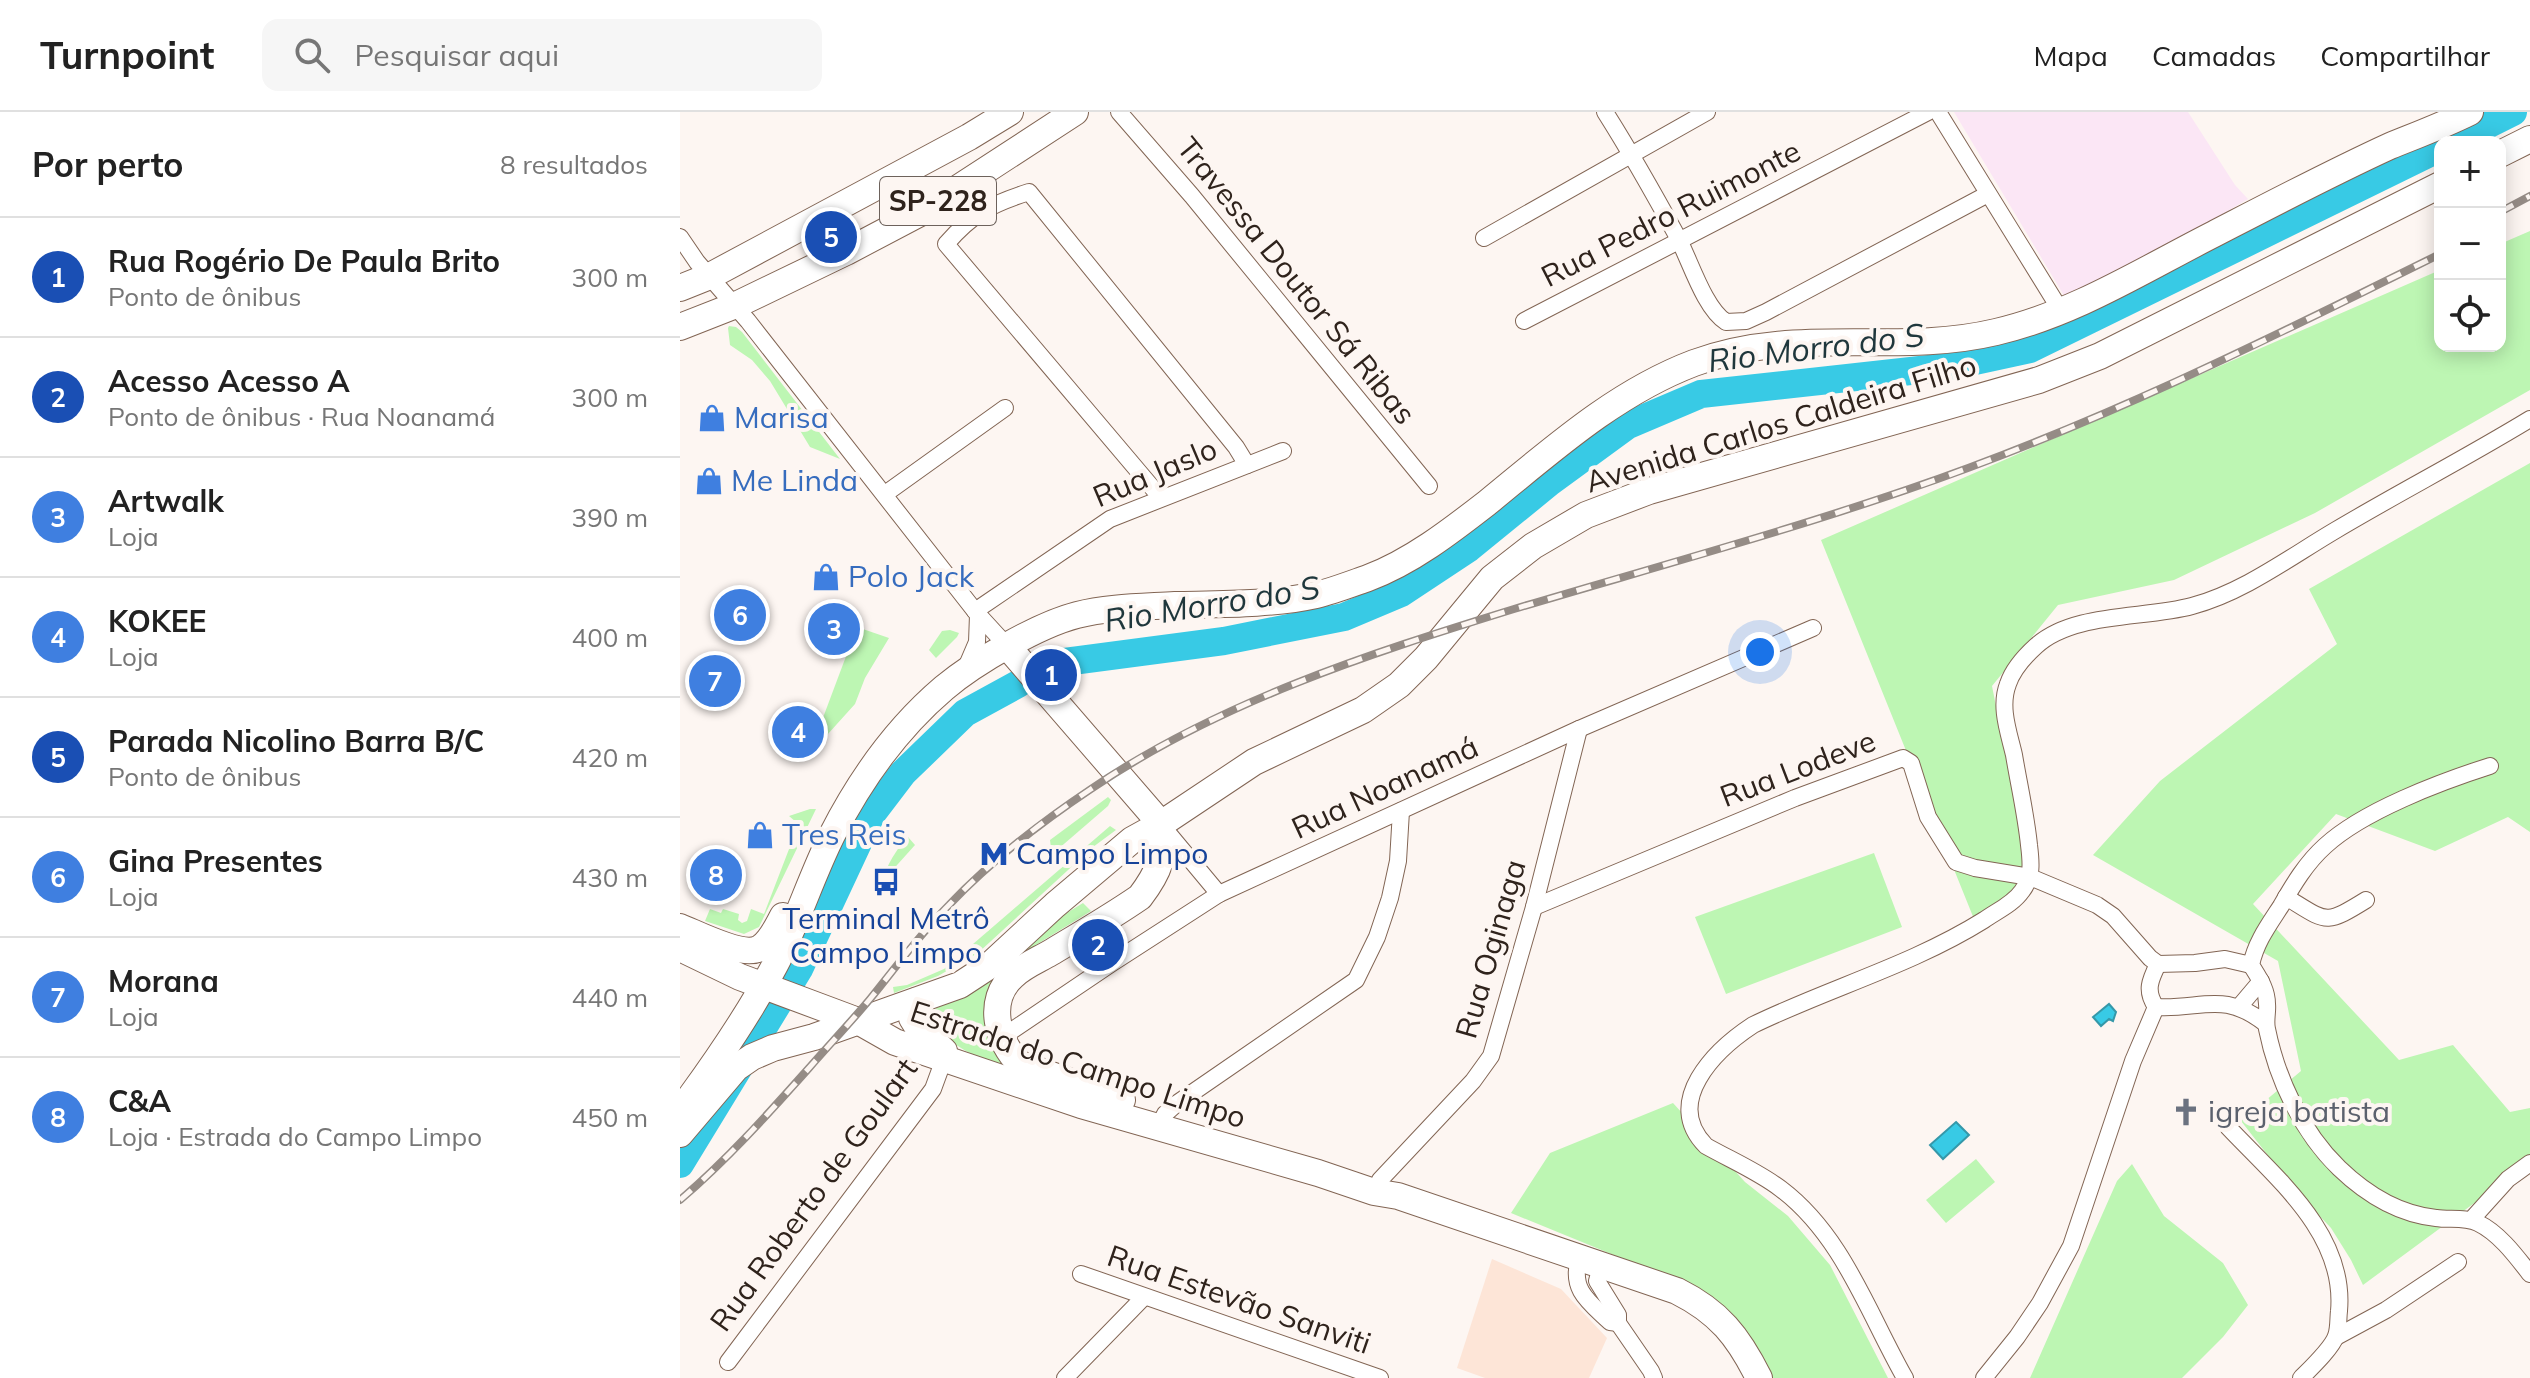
<!DOCTYPE html>
<html lang="pt">
<meta charset="utf-8">
<style>
:root{--surface:#fff;--page:#f6f6f6;--text:#222;--muted:#767676;--line:#e0e0e0;--accent:#686907}
body{margin:0;font-family:Mulish,sans-serif;background:var(--page);color:var(--text)}
.controls{position:absolute;right:24px;top:24px;display:grid;overflow:hidden;border-radius:16px;box-shadow:0 4px 20px #0003}
.controls button{width:72px;height:72px;display:grid;place-items:center;padding:0;border:0;border-bottom:2px solid var(--line);background:var(--surface);color:var(--text);font:40px sans-serif}
.you{position:absolute;left:1080px;top:540px;width:28px;height:28px;margin:-20px;border:6px solid #fff;border-radius:50%;background:#1a73e8;box-shadow:0 0 0 12px #1a73e833}
.badge{display:grid;place-items:center;width:52px;height:52px;border-radius:50%;background:var(--accent);color:#fff;font-size:26px;font-weight:700}
.pin{position:absolute;translate:-50% -50%;border:4px solid #fff;box-shadow:0 2px 8px #0006}
.list{margin:0;padding:0;list-style:none}
h2{display:flex;justify-content:space-between;align-items:center;height:104px;margin:0;padding:0 32px;font-size:34px}
h2 small{font-size:26px;font-weight:400;color:var(--muted)}
.list li{display:grid;grid-template-columns:52px 1fr auto;gap:24px;align-items:center;box-sizing:border-box;height:120px;padding:0 32px;border-top:2px solid var(--line)}
.list b{display:block;font-size:30px;white-space:nowrap}
.list p{margin:0;font-size:26px;white-space:nowrap;color:var(--muted)}
.list em{font-size:26px;font-style:normal;color:var(--muted)}
.icon{flex:none;width:44px;height:44px;fill:none;stroke:currentColor;stroke-width:2;stroke-linecap:round;stroke-linejoin:round}
.map{position:relative;flex:none;width:1850px;height:1266px;overflow:hidden}
header{display:flex;align-items:center;gap:48px;box-sizing:border-box;height:112px;padding:0 40px;background:var(--surface);border-bottom:2px solid var(--line)}
header strong{font-size:38px}
nav{display:flex;gap:44px;margin-inline-start:auto;font-size:28px}
.search{width:560px;height:72px;background:var(--page);display:flex;align-items:center;gap:20px;box-sizing:border-box;padding:0 28px;border-radius:16px;color:var(--muted);font-size:30px}
main{display:flex}
aside{flex:1;background:var(--surface)}
.map>svg:first-child{display:block}
</style>
<header>
<strong>Turnpoint</strong>
<div class="search"><svg class="icon" aria-label="search" viewBox="0 0 24 24"><circle cx="10" cy="10" r="6"/><path d="M15 15l6 6"/></svg>Pesquisar aqui</div>
<nav><a>Mapa</a><a>Camadas</a><a>Compartilhar</a></nav>
</header>
<main>
<aside>
<h2>Por perto<small>8 resultados</small></h2>
<ul class="list">
<li><span class="badge" style="background:#1a4fb4">1</span><div><b>Rua Rogério De Paula Brito</b><p>Ponto de ônibus</p></div><em>300 m</em></li>
<li><span class="badge" style="background:#1a4fb4">2</span><div><b>Acesso Acesso A</b><p>Ponto de ônibus · Rua Noanamá</p></div><em>300 m</em></li>
<li><span class="badge" style="background:#3f7fe0">3</span><div><b>Artwalk</b><p>Loja</p></div><em>390 m</em></li>
<li><span class="badge" style="background:#3f7fe0">4</span><div><b>KOKEE</b><p>Loja</p></div><em>400 m</em></li>
<li><span class="badge" style="background:#1a4fb4">5</span><div><b>Parada Nicolino Barra B/C</b><p>Ponto de ônibus</p></div><em>420 m</em></li>
<li><span class="badge" style="background:#3f7fe0">6</span><div><b>Gina Presentes</b><p>Loja</p></div><em>430 m</em></li>
<li><span class="badge" style="background:#3f7fe0">7</span><div><b>Morana</b><p>Loja</p></div><em>440 m</em></li>
<li><span class="badge" style="background:#3f7fe0">8</span><div><b>C&amp;A</b><p>Loja · Estrada do Campo Limpo</p></div><em>450 m</em></li>
</ul>
</aside>
<div class="map">
<svg width="1850" height="1266" viewBox="0 0 1850 1266">
<rect width="100%" height="100%" fill="#fdf6f2"/>
<path fill="#fde5d7" d="M812,1147L881,1177L927,1226L909,1266H805L777,1256Z"/>
<path fill="#fbe6f5" d="M1274,0H1508L1555,73L1568,87L1389,192Z"/>
<g fill="#bdf6b3">
<path d="M1850,119V278L1635,401L1494,468L1378,493L1312,574L1350,765L1296,812L1141,428L1760,158V234H1820V132Z"/>
<path d="M49,214L56,215L62,220L160,347L130,335L90,269L72,248L50,233L48,216Z"/>
<path d="M1850,351V720L1828,705L1755,739L1656,702L1573,792L1719,948L1773,933L1830,1000L1850,996V1050L1683,1173L1671,1148L1651,1116L1615,1078L1561,1009L1621,959L1598,849L1413,743L1480,669L1657,532L1629,477Z"/>
<path d="M177,515L209,526L185,566L175,592L129,643Z"/>
<path d="M270,518L279,521L277,525L256,546L249,538L262,519Z"/>
<path d="M428,685L431,688L428,694L377,738L371,736L370,728Z"/>
<path d="M130,697H136L79,815L64,822L25,809L30,797L41,801L43,797L59,802L58,808L62,811L67,809L71,797L84,802L116,719V710L109,704Z"/>
<path d="M430,714L436,718L413,735L298,841L258,864L214,881L213,875L227,873L264,857Z"/>
<path d="M228,725L235,733L209,762L205,760C211,747 218,735 228,725Z"/>
<path d="M1194,741L1222,815L1046,882L1015,805Z"/>
<path d="M403,791L411,799L338,844L377,807Z"/>
<path d="M323,858C311,900 294,918 327,956C287,943 271,932 241,903L286,883Z"/>
<path d="M993,991L1065,1070L1108,1104L1150,1153L1208,1266H1080L1056,1212L1024,1180L831,1101L870,1041Z"/>
<path d="M1296,1047L1315,1070L1266,1111L1246,1088Z"/>
<path d="M1452,1052L1484,1104L1543,1151L1568,1193L1543,1225L1502,1266H1350L1437,1069Z"/>
</g>
<g fill="#38cae5" stroke="#3598a9" stroke-width="2">
<path d="M1429,892L1436,900L1433,909L1429,907L1421,914L1413,905Z"/>
<path d="M1276,1010L1289,1023L1263,1047L1250,1033Z"/>
</g>
<g fill="none" stroke-linecap="round" stroke-linejoin="round">
<g stroke="#38cae5" stroke-width="28">
<path d="M1773,30L1833,0"/>
<path d="M354,564L377,551L544,529L664,505L721,481L789,436L870,370L948,313L1021,282L1267,255L1350,237L1760,36"/>
<path d="M0,1052L119,857L191,703L223,661L285,601L338,572"/>
</g>
<defs>
<g id="minor">
<path d="M439,0L512,84L749,374"/>
<path d="M925,0C951,41 974,82 997,124C1010,148 1024,196 1046,210L1066,209L1086,200L1308,82"/>
<path d="M1258,0L1381,199"/>
<path d="M0,125L17,150L68,209L295,499L328,535"/>
<path d="M804,126L1027,0"/>
<path d="M844,209L1248,0"/>
<path d="M205,382L325,296"/>
<path d="M481,386L266,132C292,102 311,92 349,80L556,335L567,353"/>
<path d="M295,499L430,407L603,339"/>
<path d="M285,558L297,530L298,503"/>
<path d="M1810,654C1760,670 1683,699 1645,734C1626,751 1613,773 1601,794C1588,814 1576,830 1571,853C1579,866 1587,877 1587,892C1588,900 1585,908 1587,917C1597,967 1622,1020 1659,1056C1686,1082 1718,1102 1756,1106C1769,1108 1786,1105 1798,1111C1819,1121 1836,1144 1850,1162"/>
<path d="M484,716L539,782"/>
<path d="M1606,785C1647,810 1644,814 1686,788"/>
<path d="M854,795L1115,686L1223,646L1231,651L1248,705L1276,750L1295,756L1350,765L1417,793L1433,804L1470,846L1478,852C1470,868 1465,879 1476,895L1453,949L1391,1134L1360,1191L1337,1225L1304,1266"/>
<path d="M1478,852L1515,851L1545,847L1571,853"/>
<path d="M1476,895C1522,898 1543,878 1586,912"/>
<path d="M1559,895L1581,869"/>
<path d="M321,926L432,851L539,782L899,617L1133,516"/>
<path d="M478,1015L485,1002L496,992L676,868L697,825L710,786L718,749L721,699"/>
<path d="M1548,1015C1596,1066 1666,1122 1659,1199C1658,1206 1659,1216 1656,1224C1652,1236 1631,1256 1621,1266"/>
<path d="M694,1080L700,1068L793,969L811,944L854,795L899,617"/>
<path d="M1791,1108L1828,1067L1850,1051"/>
<path d="M899,1147C890,1178 909,1190 930,1210L938,1211"/>
<path d="M921,1154L917,1169L938,1203V1211L971,1259L974,1266"/>
<path d="M401,1162L700,1266"/>
<path d="M1656,1225L1706,1198L1778,1150"/>
<path d="M48,1250L253,977L264,947"/>
<path d="M385,1266L464,1185"/>
<path d="M1225,1266C1188,1201 1163,1124 1101,1077C1079,1060 1051,1048 1026,1034C982,990 1035,938 1073,913C1149,876 1232,853 1304,808C1317,799 1333,792 1342,779C1353,765 1351,749 1349,733C1346,703 1339,673 1334,643C1329,621 1319,595 1328,572C1333,557 1345,544 1356,534C1393,500 1464,507 1512,494C1564,480 1610,445 1656,418C1720,380 1786,346 1850,307"/>
</g>
<g id="primary">
<path d="M1820,42L1850,27"/>
<path d="M0,176L30,164L289,25L330,0"/>
<path d="M0,215L56,193L166,140L240,101L395,0"/>
<path d="M328,535L481,712"/>
<path d="M0,815C18,822 63,846 80,836C91,829 97,815 103,804"/>
<path d="M0,836L60,865L178,909L215,930L401,993L638,1061L694,1080L718,1084L997,1179C1039,1200 1058,1224 1079,1266"/>
<path d="M236,889L232,906L237,914L264,939V947"/>
<path d="M442,988L340,952C317,930 306,888 333,864C343,854 358,848 370,841C400,823 431,805 460,785C479,760 486,743 481,712"/>
<path d="M0,999C35,952 68,904 95,853C117,811 131,765 152,723C180,668 217,616 264,576C295,550 358,513 397,503C428,495 463,495 495,493C541,492 590,493 636,483C653,479 671,472 688,466C731,450 771,419 807,391C872,338 935,281 1014,251C1116,213 1215,244 1316,220C1394,202 1463,158 1534,122C1592,92 1651,61 1710,34C1737,23 1764,13 1790,0"/>
<path d="M0,1022L56,956L72,945L93,936L134,925L280,873L309,854L375,793L452,728L481,712L574,650L683,598L719,573L746,546L812,466L853,434L906,403L969,379L1359,268L1420,244L1760,73"/>
</g>
</defs>
<use href="#minor" stroke="#826554" stroke-width="18"/>
<use href="#primary" stroke="#826554" stroke-width="28"/>
<use href="#minor" stroke="#fff" stroke-width="16"/>
<use href="#primary" stroke="#fff" stroke-width="26"/>
<defs>
<g id="rail">
<path d="M1820,100L1850,84"/>
<path d="M0,1088C47,1048 88,1002 129,956C149,933 170,911 190,887C216,855 240,822 269,793C312,748 360,711 411,677C539,590 688,542 834,497C965,458 1097,422 1226,378C1410,316 1587,228 1760,142"/>
</g>
</defs>
<use href="#rail" stroke="#958c86" stroke-width="8"/>
<use href="#rail" stroke="#fdf6f2" stroke-width="5" stroke-dasharray="15" stroke-linecap="butt"/>
</g>
<defs>
<symbol id="shop-bare" viewBox="-9 -9 18 18"><path d="M-5-2.5h2.3a2.7 3.5 0 0 1 5.4 0H5L5.5 6h-11ZM-1.5-2.5h3a1.5 2.3 0 0 0-3 0Z" fill="#3f7fe0" stroke="#fdf6f2" stroke-width="2.5" paint-order="stroke"/></symbol>
<symbol id="metro-bare" viewBox="-9 -9 18 18"><path d="M-5.5 5V-5H-3L0 0L3-5H5.5V5H3V-.5L0 4L-3-.5V5Z" fill="#1a4fb4" stroke="#fdf6f2" stroke-width="2.5" paint-order="stroke"/></symbol>
<symbol id="bus-bare" viewBox="-9 -9 18 18"><path d="M-5-6H5V4H4V6H2V4H-2V6H-4V4H-5ZM-3.5-4V0h7V-4ZM-3.5 1.2v1.5H-2V1.2ZM2 1.2v1.5H3.5V1.2Z" fill="#1a4fb4" stroke="#fdf6f2" stroke-width="2.5" paint-order="stroke"/></symbol>
<symbol id="church-bare" viewBox="-9 -9 18 18"><path d="M-1.2-6h2.4v3.5h3.3v2.4h-3.3V6h-2.4V-.1h-3.3v-2.4h3.3Z" fill="#6b7280" stroke="#fdf6f2" stroke-width="2.5" paint-order="stroke"/></symbol>
</defs>
<g fill-rule="evenodd">
<use href="#shop-bare" x="12" y="286" width="40" height="40"/>
<use href="#shop-bare" x="9" y="349" width="40" height="40"/>
<use href="#shop-bare" x="126" y="445" width="40" height="40"/>
<use href="#shop-bare" x="60" y="703" width="40" height="40"/>
<use href="#metro-bare" x="294" y="722" width="40" height="40"/>
<use href="#bus-bare" x="186" y="750" width="40" height="40"/>
<use href="#church-bare" x="1486" y="980" width="40" height="40"/>
</g>
<g text-anchor="middle" stroke-width="8" stroke-linejoin="round" paint-order="stroke">
<rect fill="#fdf6f2" stroke="#6d625c" stroke-width="2" x="200" y="65" width="116" height="48" rx="6"/>
<g font-size="28" font-weight="bold" fill="#2f231c">
<text x="258" y="99">SP-228</text>
</g>
<g font-size="30" fill="#2f231c" stroke="#fdf6f2">
<text transform="translate(991 102) rotate(-27)" y="10">Rua Pedro Ruimonte</text>
<text transform="translate(616 169) rotate(51)" y="10">Travessa Doutor Sá Ribas</text>
<text transform="translate(1101 312) rotate(-17)" y="10">Avenida Carlos Caldeira Filho</text>
<text transform="translate(475 361) rotate(-23)" y="10">Rua Jaslo</text>
<text transform="translate(1118 657) rotate(-21)" y="10">Rua Lodeve</text>
<text transform="translate(705 676) rotate(-25)" y="10">Rua Noanamá</text>
<text transform="translate(811 837) rotate(-74)" y="10">Rua Oginaga</text>
<text transform="translate(398 953) rotate(18)" y="10">Estrada do Campo Limpo</text>
<text transform="translate(134 1083) rotate(-54)" y="10">Rua Roberto de Goulart</text>
<text transform="translate(559 1188) rotate(19)" y="10">Rua Estevão Sanviti</text>
</g>
<g font-size="30" fill="#366cbe" stroke="#fdf6f2" text-anchor="start">
<text x="54" y="316">Marisa</text>
<text x="51" y="379">Me Linda</text>
<text x="168" y="475">Polo Jack</text>
<text x="102" y="733">Tres Reis</text>
</g>
<g font-size="30" fill="#164399" stroke="#fdf6f2" text-anchor="start">
<text x="336" y="752">Campo Limpo</text>
<text x="206" y="817" text-anchor="middle">Terminal Metrô<tspan x="206" dy="34">Campo Limpo</tspan></text>
</g>
<g font-size="30" fill="#5b616d" stroke="#fdf6f2" text-anchor="start">
<text x="1528" y="1010">igreja batista</text>
</g>
<g font-size="32" font-style="italic" fill="#1f373c" stroke="#fdf6f2">
<text transform="translate(1136 236) rotate(-7)" y="11">Rio Morro do S</text>
<text transform="translate(532 492) rotate(-9)" y="11">Rio Morro do S</text>
</g>
</g>
</svg>
<div class="controls">
<button>+</button>
<button>−</button>
<button><svg class="icon" aria-label="locate" viewBox="0 0 24 24"><circle cx="12" cy="12" r="6"/><path d="M12 2v4M12 18v4M2 12h4M18 12h4"/></svg></button>
</div>
<div class="you"></div>
<div class="pin badge" style="left:371px;top:563px;background:#1a4fb4">1</div>
<div class="pin badge" style="left:418px;top:833px;background:#1a4fb4">2</div>
<div class="pin badge" style="left:154px;top:517px;background:#3f7fe0">3</div>
<div class="pin badge" style="left:118px;top:620px;background:#3f7fe0">4</div>
<div class="pin badge" style="left:151px;top:125px;background:#1a4fb4">5</div>
<div class="pin badge" style="left:60px;top:503px;background:#3f7fe0">6</div>
<div class="pin badge" style="left:35px;top:569px;background:#3f7fe0">7</div>
<div class="pin badge" style="left:36px;top:763px;background:#3f7fe0">8</div>
</div>
</main>
